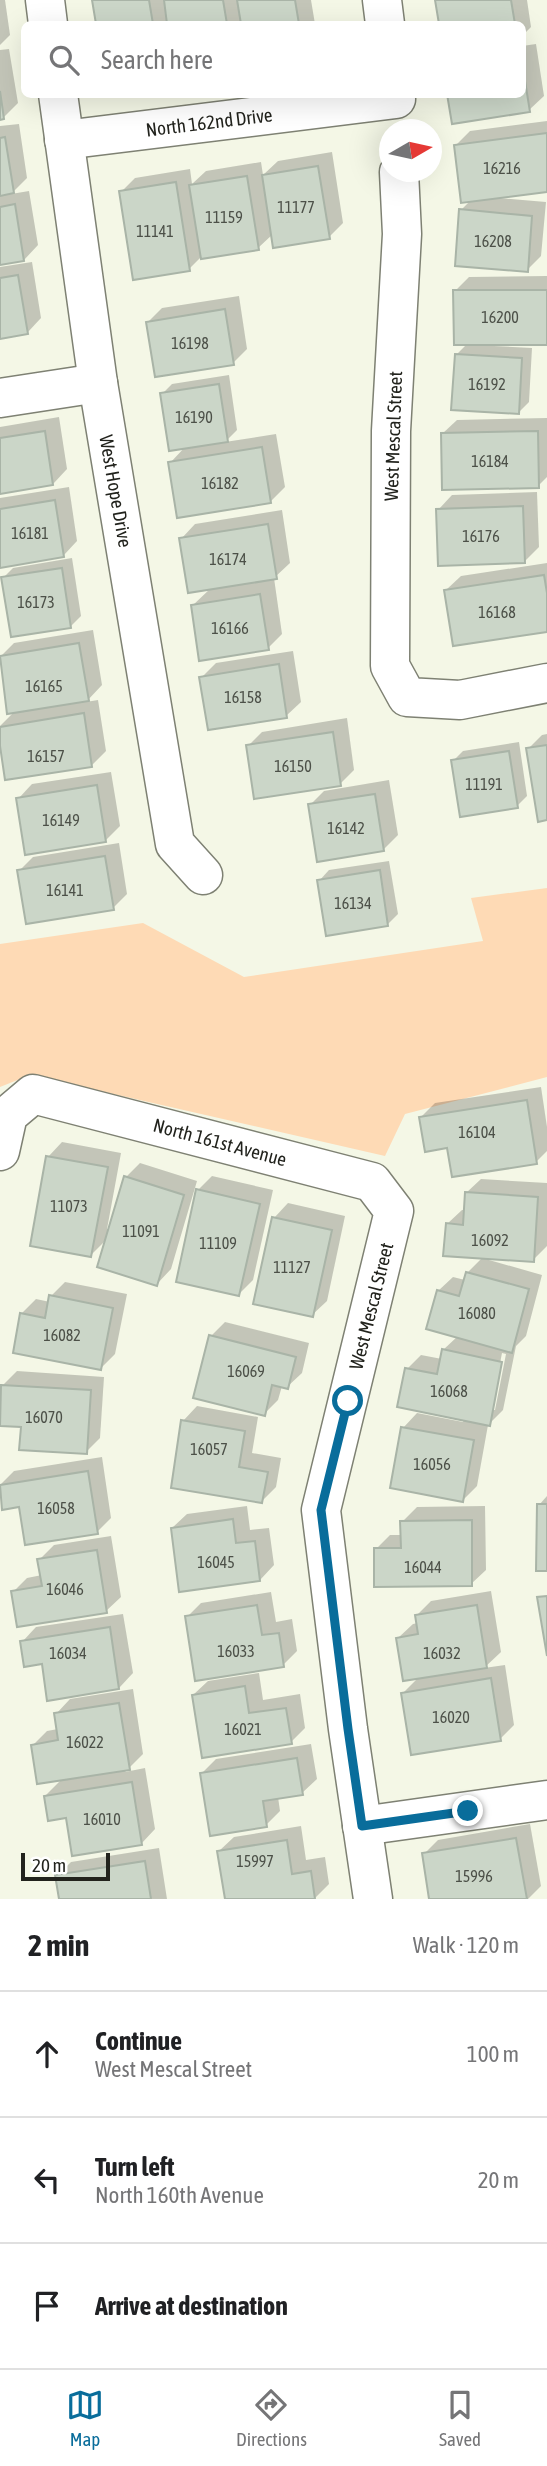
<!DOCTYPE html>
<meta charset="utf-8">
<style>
:root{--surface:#fff;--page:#f2f2f2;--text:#202124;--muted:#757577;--line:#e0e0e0;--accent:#096d9b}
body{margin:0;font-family:"Asap Condensed",sans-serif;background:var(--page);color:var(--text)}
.compass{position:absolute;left:379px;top:119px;width:63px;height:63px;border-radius:50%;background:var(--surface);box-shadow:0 7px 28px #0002;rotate:81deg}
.scale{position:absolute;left:21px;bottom:18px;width:89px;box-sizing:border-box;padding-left:7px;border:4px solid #22231d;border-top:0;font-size:19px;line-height:24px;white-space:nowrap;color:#22231d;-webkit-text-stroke:5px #fff;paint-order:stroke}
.stop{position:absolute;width:21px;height:21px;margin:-16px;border:5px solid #096d9b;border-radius:50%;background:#fff}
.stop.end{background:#096d9b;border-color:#fff;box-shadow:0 2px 7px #0008}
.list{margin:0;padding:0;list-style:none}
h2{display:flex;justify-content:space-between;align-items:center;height:91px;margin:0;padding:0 28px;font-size:30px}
h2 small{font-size:23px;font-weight:400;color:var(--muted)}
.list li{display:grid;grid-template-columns:46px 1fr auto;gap:21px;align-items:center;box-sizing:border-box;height:126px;padding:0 28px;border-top:2px solid var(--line)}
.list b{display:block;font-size:26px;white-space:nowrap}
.list p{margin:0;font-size:23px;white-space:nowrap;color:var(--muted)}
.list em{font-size:23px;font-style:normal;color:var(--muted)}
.icon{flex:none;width:38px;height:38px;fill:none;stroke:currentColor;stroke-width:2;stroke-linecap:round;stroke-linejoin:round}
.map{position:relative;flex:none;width:547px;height:1899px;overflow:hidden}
.search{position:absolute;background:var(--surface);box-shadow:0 7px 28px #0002;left:21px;right:21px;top:21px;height:77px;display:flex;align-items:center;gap:18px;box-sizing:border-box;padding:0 24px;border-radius:10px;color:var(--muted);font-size:26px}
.sheet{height:469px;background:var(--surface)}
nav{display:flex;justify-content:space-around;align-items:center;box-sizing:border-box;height:98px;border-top:2px solid var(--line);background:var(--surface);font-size:19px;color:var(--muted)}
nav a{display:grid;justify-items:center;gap:4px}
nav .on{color:var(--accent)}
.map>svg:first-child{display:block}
</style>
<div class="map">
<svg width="547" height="1899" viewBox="0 0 547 1899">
<rect width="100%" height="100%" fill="#f4f7e6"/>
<path fill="#fedab5" d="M547,888V1077L405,1114L385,1156L30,1075L0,1087V944L143,923L244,977L483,941L471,898Z"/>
<g fill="#0003" fill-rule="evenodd">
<path d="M0,0H5L10,35L0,45Z"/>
<path d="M94,0H311L315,24H98Z"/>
<path d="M437,0H527L531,27L522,36V24H441Z"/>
<path d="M536,44L544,96L529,110L522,94V46Z"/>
<path d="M9,49L18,103L4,117L0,118V50Z"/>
<path d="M547,121V190L499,198L546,202L541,256L527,270L461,210L471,200L456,145L470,131Z"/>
<path d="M19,124L27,178L11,194L29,191L38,245L24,260L0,264V126Z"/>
<path d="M332,152L343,223L329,237L273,234L258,248L201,257L189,269L121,192L135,178L190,169L192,184L206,171L261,162L263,175L278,161Z"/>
<path d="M32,262L41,318L27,333L0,337V267Z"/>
<path d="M547,276V343H494V346L532,348L529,402L519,412L456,355L468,343L455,291L469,277Z"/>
<path d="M239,296L247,349L233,363L148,322L162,308Z"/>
<path d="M229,375L237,430L225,442L276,434L285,487L270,502L170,463L186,446L162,394L172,384Z"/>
<path d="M59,417L67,469L53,484L0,492V427Z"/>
<path d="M547,418V477L538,486L442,434L457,420Z"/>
<path d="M69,487L77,541L63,556L0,566V498Z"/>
<path d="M537,492L539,547L525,561L438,510L452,495Z"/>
<path d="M282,510L290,563L274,578L282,634L268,648L192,606L211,588L181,539L195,524Z"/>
<path d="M72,558L81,616L71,626L3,578L13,568Z"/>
<path d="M547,563V630L446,590L461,576Z"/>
<path d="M93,630L102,685L86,702L98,700L106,751L92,765L0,735V726L15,711L8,712L0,657L14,643Z"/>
<path d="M293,651L301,702L286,716L201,678L216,663Z"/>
<path d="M347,718L354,770L340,784L248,746L262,732Z"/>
<path d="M547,734V818L528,749L542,735Z"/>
<path d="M519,742L527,796L517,806L453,761L463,751Z"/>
<path d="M111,772L120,826L106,840L18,799L32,784Z"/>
<path d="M389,780L398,835L383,850L310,805L324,791Z"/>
<path d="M119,843L127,894L113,908L19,871L33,857Z"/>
<path d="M389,861L398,914L388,924L319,881L329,870Z"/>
<path d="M541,1087L547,1127V1151L536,1162L449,1146L421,1117L435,1103Z"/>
<path d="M62,1142L121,1153L107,1229L110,1230L126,1177L140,1163L197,1181L171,1269L157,1284L107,1239L91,1255L48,1157Z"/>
<path d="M212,1176L273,1190L253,1280L239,1294L198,1190Z"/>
<path d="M481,1179L547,1183V1246L533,1260L447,1224L462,1210H465L466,1193Z"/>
<path d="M288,1203L345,1216L327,1301L312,1315L274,1218Z"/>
<path d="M482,1258L542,1275L526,1336L516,1346L503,1410L488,1425L477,1486L463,1500L403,1428L417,1413L463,1422L464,1419L407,1369L421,1355L442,1359L443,1350L458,1336L438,1291L453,1277L465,1280L467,1273ZM502,1353L506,1354L495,1410H491Z"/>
<path d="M65,1282L127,1294L115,1354L101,1368L22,1313L36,1299L50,1302L51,1296Z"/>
<path d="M225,1322L309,1343L302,1373L287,1387L282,1386L278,1400L264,1414L211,1336Z"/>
<path d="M17,1371L104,1377L100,1438L86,1452L22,1426L3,1385Z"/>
<path d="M197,1406L258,1417L252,1453L281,1458L276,1487L262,1501L183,1421Z"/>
<path d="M102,1457L111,1518L97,1532L20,1505L3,1508L0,1485L14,1471Z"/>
<path d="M547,1496V1569L539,1505Z"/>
<path d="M247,1506L250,1530L269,1528L274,1565L260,1580L172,1528L187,1514Z"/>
<path d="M485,1506L486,1570L471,1584L376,1549L390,1535H402V1522L417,1507Z"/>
<path d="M111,1536L121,1597L106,1611L13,1592L27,1578L42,1575L39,1560L54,1545Z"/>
<path d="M491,1591L501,1652L484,1668L505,1665L514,1725L500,1739L403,1693L419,1677L398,1638L413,1624L418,1623L417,1615L431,1601Z"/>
<path d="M271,1592L276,1622L292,1619L297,1651L283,1665L187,1617L201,1603Z"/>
<path d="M123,1614L133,1673L119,1688L43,1662L22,1642L36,1627Z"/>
<path d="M259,1673L263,1700L300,1694L305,1728L291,1742L193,1695L208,1681Z"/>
<path d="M133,1689L143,1754L125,1772L145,1768L155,1829L141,1844L67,1816L45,1796L63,1778L33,1745L47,1731L58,1729L56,1714L70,1699Z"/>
<path d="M311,1744L317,1779L302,1793L278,1797L280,1811L266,1825L201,1774L216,1759Z"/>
<path d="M530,1824L541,1886L528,1899H431L424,1854L438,1840Z"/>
<path d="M301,1826L306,1860L325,1857L329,1884L315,1898L227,1899L219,1851L234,1837Z"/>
<path d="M159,1848L167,1899H61L57,1876L71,1862Z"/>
</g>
<g fill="#cbd6c8" stroke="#a9b4a7" stroke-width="2">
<path d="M92,0H149L153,24H96Z"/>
<path d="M164,0H223L227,24H167Z"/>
<path d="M237,0H295L299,24H241Z"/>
<path d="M435,0H511L515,24H439Z"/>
<path d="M522,62L530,112L452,124L447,94H522Z"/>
<path d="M0,91L4,119L0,120Z"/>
<path d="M547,133V192L461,203L454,145Z"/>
<path d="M5,137L14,193L0,196V138Z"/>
<path d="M318,166L330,239L273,248L262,175Z"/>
<path d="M247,176L259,250L201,259L189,185Z"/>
<path d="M176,182L190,271L133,280L119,191Z"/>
<path d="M15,204L24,261L0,265V207Z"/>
<path d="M459,209L532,216L528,272L455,266Z"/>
<path d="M18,275L28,334L0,339V278Z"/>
<path d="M453,290H547V345H454Z"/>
<path d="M225,309L234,365L155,377L146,322Z"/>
<path d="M455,354L522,358L519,414L451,410Z"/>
<path d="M219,384L228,442L169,451L160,393Z"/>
<path d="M45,431L53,485L0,494V438Z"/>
<path d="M538,431L539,488L442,490L441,433Z"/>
<path d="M262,447L271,503L177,518L168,462Z"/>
<path d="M55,500L64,557L0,568V509Z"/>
<path d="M523,506L525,563L438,566L436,509Z"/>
<path d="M268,524L277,579L188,593L179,538Z"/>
<path d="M62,568L71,628L11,637L1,577Z"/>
<path d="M544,575L547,593V632L453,646L444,590Z"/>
<path d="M260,594L269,650L199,661L191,605Z"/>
<path d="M79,643L89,701L7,714L0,656Z"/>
<path d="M279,664L287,718L208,730L199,677Z"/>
<path d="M84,713L92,767L5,780L0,746V727Z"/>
<path d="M333,732L341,786L254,799L246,745Z"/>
<path d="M547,745V820L538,822L526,748Z"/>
<path d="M509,751L518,808L460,817L451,760Z"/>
<path d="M97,785L106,842L25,855L16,798Z"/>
<path d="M375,794L384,851L317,862L308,804Z"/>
<path d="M105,856L114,910L26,924L17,870Z"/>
<path d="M380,870L388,926L326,936L317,880Z"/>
<path d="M527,1100L537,1164L452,1177L447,1148L425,1152L419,1117Z"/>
<path d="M46,1156L108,1167L91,1257L30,1246Z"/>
<path d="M124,1176L184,1195L157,1286L97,1267Z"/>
<path d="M196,1189L260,1204L239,1296L176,1282Z"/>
<path d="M465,1192L538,1197L534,1262L443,1256L446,1223L463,1225Z"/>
<path d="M272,1217L332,1230L313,1317L253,1304Z"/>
<path d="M466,1272L529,1289L512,1353L426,1329L437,1290L459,1296Z"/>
<path d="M49,1295L113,1308L101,1370L13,1353L20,1313L45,1318Z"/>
<path d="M209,1335L296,1357L288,1389L272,1385L265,1416L193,1398Z"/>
<path d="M442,1349L502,1362L490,1426L397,1407L405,1368L437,1374Z"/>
<path d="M1,1385L91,1390L87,1454L19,1450L21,1427L0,1426Z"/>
<path d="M181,1420L245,1431L239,1467L268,1472L262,1503L171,1488Z"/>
<path d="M401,1427L474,1440L463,1502L390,1488Z"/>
<path d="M88,1471L98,1534L25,1545L19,1507L2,1510L0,1485Z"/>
<path d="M537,1504H547V1571H536Z"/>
<path d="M233,1519L236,1543L255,1541L260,1581L179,1592L171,1528Z"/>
<path d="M472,1520V1586L374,1587V1548H401L400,1521Z"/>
<path d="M97,1550L107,1613L17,1627L11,1591L42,1586L37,1559Z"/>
<path d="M547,1596V1656L537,1597Z"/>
<path d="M257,1605L262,1635L279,1633L284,1667L195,1681L185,1616Z"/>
<path d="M477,1605L487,1668L403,1681L396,1638L418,1634L415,1615Z"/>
<path d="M110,1627L119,1689L47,1701L42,1664L24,1667L20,1641Z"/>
<path d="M491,1678L501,1741L411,1755L401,1693Z"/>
<path d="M245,1686L249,1713L286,1708L292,1744L202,1758L192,1695Z"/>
<path d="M119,1703L130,1770L37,1784L31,1745L58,1740L54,1713Z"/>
<path d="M297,1758L303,1795L263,1801L267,1827L210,1836L200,1773Z"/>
<path d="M132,1782L142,1845L72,1856L66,1818L48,1821L44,1796Z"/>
<path d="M516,1838L527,1899H429L422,1853Z"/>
<path d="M287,1840L292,1874L311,1871L315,1899H225L217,1851Z"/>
<path d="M145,1861L151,1899H59L55,1875Z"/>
</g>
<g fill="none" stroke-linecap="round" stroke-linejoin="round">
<defs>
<g id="minor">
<path d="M45,0L48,24"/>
<path d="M382,0L385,24"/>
<path d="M58,94L98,383L175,844L203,875"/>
<path d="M64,140L396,99"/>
<path d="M399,172L402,234L391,431L390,666L407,697L460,700L547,683"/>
<path d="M0,398L98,383"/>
<path d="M0,1151L8,1115L33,1094L372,1182L394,1211L321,1510L348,1729L373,1899"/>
<path d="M362,1826L547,1800"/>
</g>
</defs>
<use href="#minor" stroke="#7e8173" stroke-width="41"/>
<use href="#minor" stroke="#fff" stroke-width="38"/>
</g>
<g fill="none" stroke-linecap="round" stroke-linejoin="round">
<path stroke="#096d9b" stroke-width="9" d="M348,1401L321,1510L348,1729L362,1826L468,1811"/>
</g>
<g text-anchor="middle" stroke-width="7" stroke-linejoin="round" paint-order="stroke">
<g font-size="16" fill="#4c5048">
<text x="502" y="174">16216</text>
<text x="296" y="213">11177</text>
<text x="224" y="223">11159</text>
<text x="155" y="237">11141</text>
<text x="493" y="247">16208</text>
<text x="500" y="323">16200</text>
<text x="190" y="349">16198</text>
<text x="487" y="390">16192</text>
<text x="194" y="423">16190</text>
<text x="490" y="467">16184</text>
<text x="220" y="489">16182</text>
<text x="30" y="539">16181</text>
<text x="481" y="542">16176</text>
<text x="228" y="565">16174</text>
<text x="36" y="608">16173</text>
<text x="497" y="618">16168</text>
<text x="230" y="634">16166</text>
<text x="44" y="692">16165</text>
<text x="243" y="703">16158</text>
<text x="46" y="762">16157</text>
<text x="293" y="772">16150</text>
<text x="484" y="790">11191</text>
<text x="61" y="826">16149</text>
<text x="346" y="834">16142</text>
<text x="65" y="896">16141</text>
<text x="353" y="909">16134</text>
<text x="477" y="1138">16104</text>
<text x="69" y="1212">11073</text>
<text x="141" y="1237">11091</text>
<text x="490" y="1246">16092</text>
<text x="218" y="1249">11109</text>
<text x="292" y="1273">11127</text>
<text x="477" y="1319">16080</text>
<text x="62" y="1341">16082</text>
<text x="246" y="1377">16069</text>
<text x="449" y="1397">16068</text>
<text x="44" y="1423">16070</text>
<text x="209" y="1455">16057</text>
<text x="432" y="1470">16056</text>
<text x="56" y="1514">16058</text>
<text x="216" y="1568">16045</text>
<text x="423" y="1573">16044</text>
<text x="65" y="1595">16046</text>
<text x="236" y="1657">16033</text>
<text x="68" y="1659">16034</text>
<text x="442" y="1659">16032</text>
<text x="451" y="1723">16020</text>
<text x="243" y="1735">16021</text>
<text x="85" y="1748">16022</text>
<text x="102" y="1825">16010</text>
<text x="255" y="1867">15997</text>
<text x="474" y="1882">15996</text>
</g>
<g font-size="19" fill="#22231d" stroke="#fff">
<text transform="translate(209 122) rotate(-7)" y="7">North 162nd Drive</text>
<text transform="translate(393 436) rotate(-88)" y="7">West Mescal Street</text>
<text transform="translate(116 491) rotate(80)" y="7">West Hope Drive</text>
<text transform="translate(220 1142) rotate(15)" y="7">North 161st Avenue</text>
<text transform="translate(371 1306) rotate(-76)" y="7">West Mescal Street</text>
</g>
</g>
</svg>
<svg class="compass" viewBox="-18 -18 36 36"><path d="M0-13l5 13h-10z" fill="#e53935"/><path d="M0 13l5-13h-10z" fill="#757577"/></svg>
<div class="scale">20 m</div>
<div class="stop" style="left:348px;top:1401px"></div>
<div class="stop end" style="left:468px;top:1811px"></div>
<div class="search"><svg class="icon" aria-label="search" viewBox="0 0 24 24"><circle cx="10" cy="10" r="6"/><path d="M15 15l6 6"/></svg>Search here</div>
</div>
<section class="sheet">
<h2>2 min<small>Walk · 120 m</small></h2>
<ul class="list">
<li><svg class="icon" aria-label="ahead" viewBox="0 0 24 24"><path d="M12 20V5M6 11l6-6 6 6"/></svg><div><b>Continue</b><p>West Mescal Street</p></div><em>100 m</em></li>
<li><svg class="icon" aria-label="left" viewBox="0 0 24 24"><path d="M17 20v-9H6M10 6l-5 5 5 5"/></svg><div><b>Turn left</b><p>North 160th Avenue</p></div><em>20 m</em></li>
<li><svg class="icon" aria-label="arrive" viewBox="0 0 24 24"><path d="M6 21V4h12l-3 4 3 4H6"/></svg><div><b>Arrive at destination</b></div></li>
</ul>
</section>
<nav>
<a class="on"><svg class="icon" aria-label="map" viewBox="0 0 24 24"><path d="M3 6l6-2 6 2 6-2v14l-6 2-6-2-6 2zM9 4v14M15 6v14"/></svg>Map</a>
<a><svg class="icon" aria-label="directions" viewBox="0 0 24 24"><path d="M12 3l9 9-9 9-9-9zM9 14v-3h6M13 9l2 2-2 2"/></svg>Directions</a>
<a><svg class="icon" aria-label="saved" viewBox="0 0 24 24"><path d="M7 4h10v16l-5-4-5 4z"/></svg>Saved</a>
</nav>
